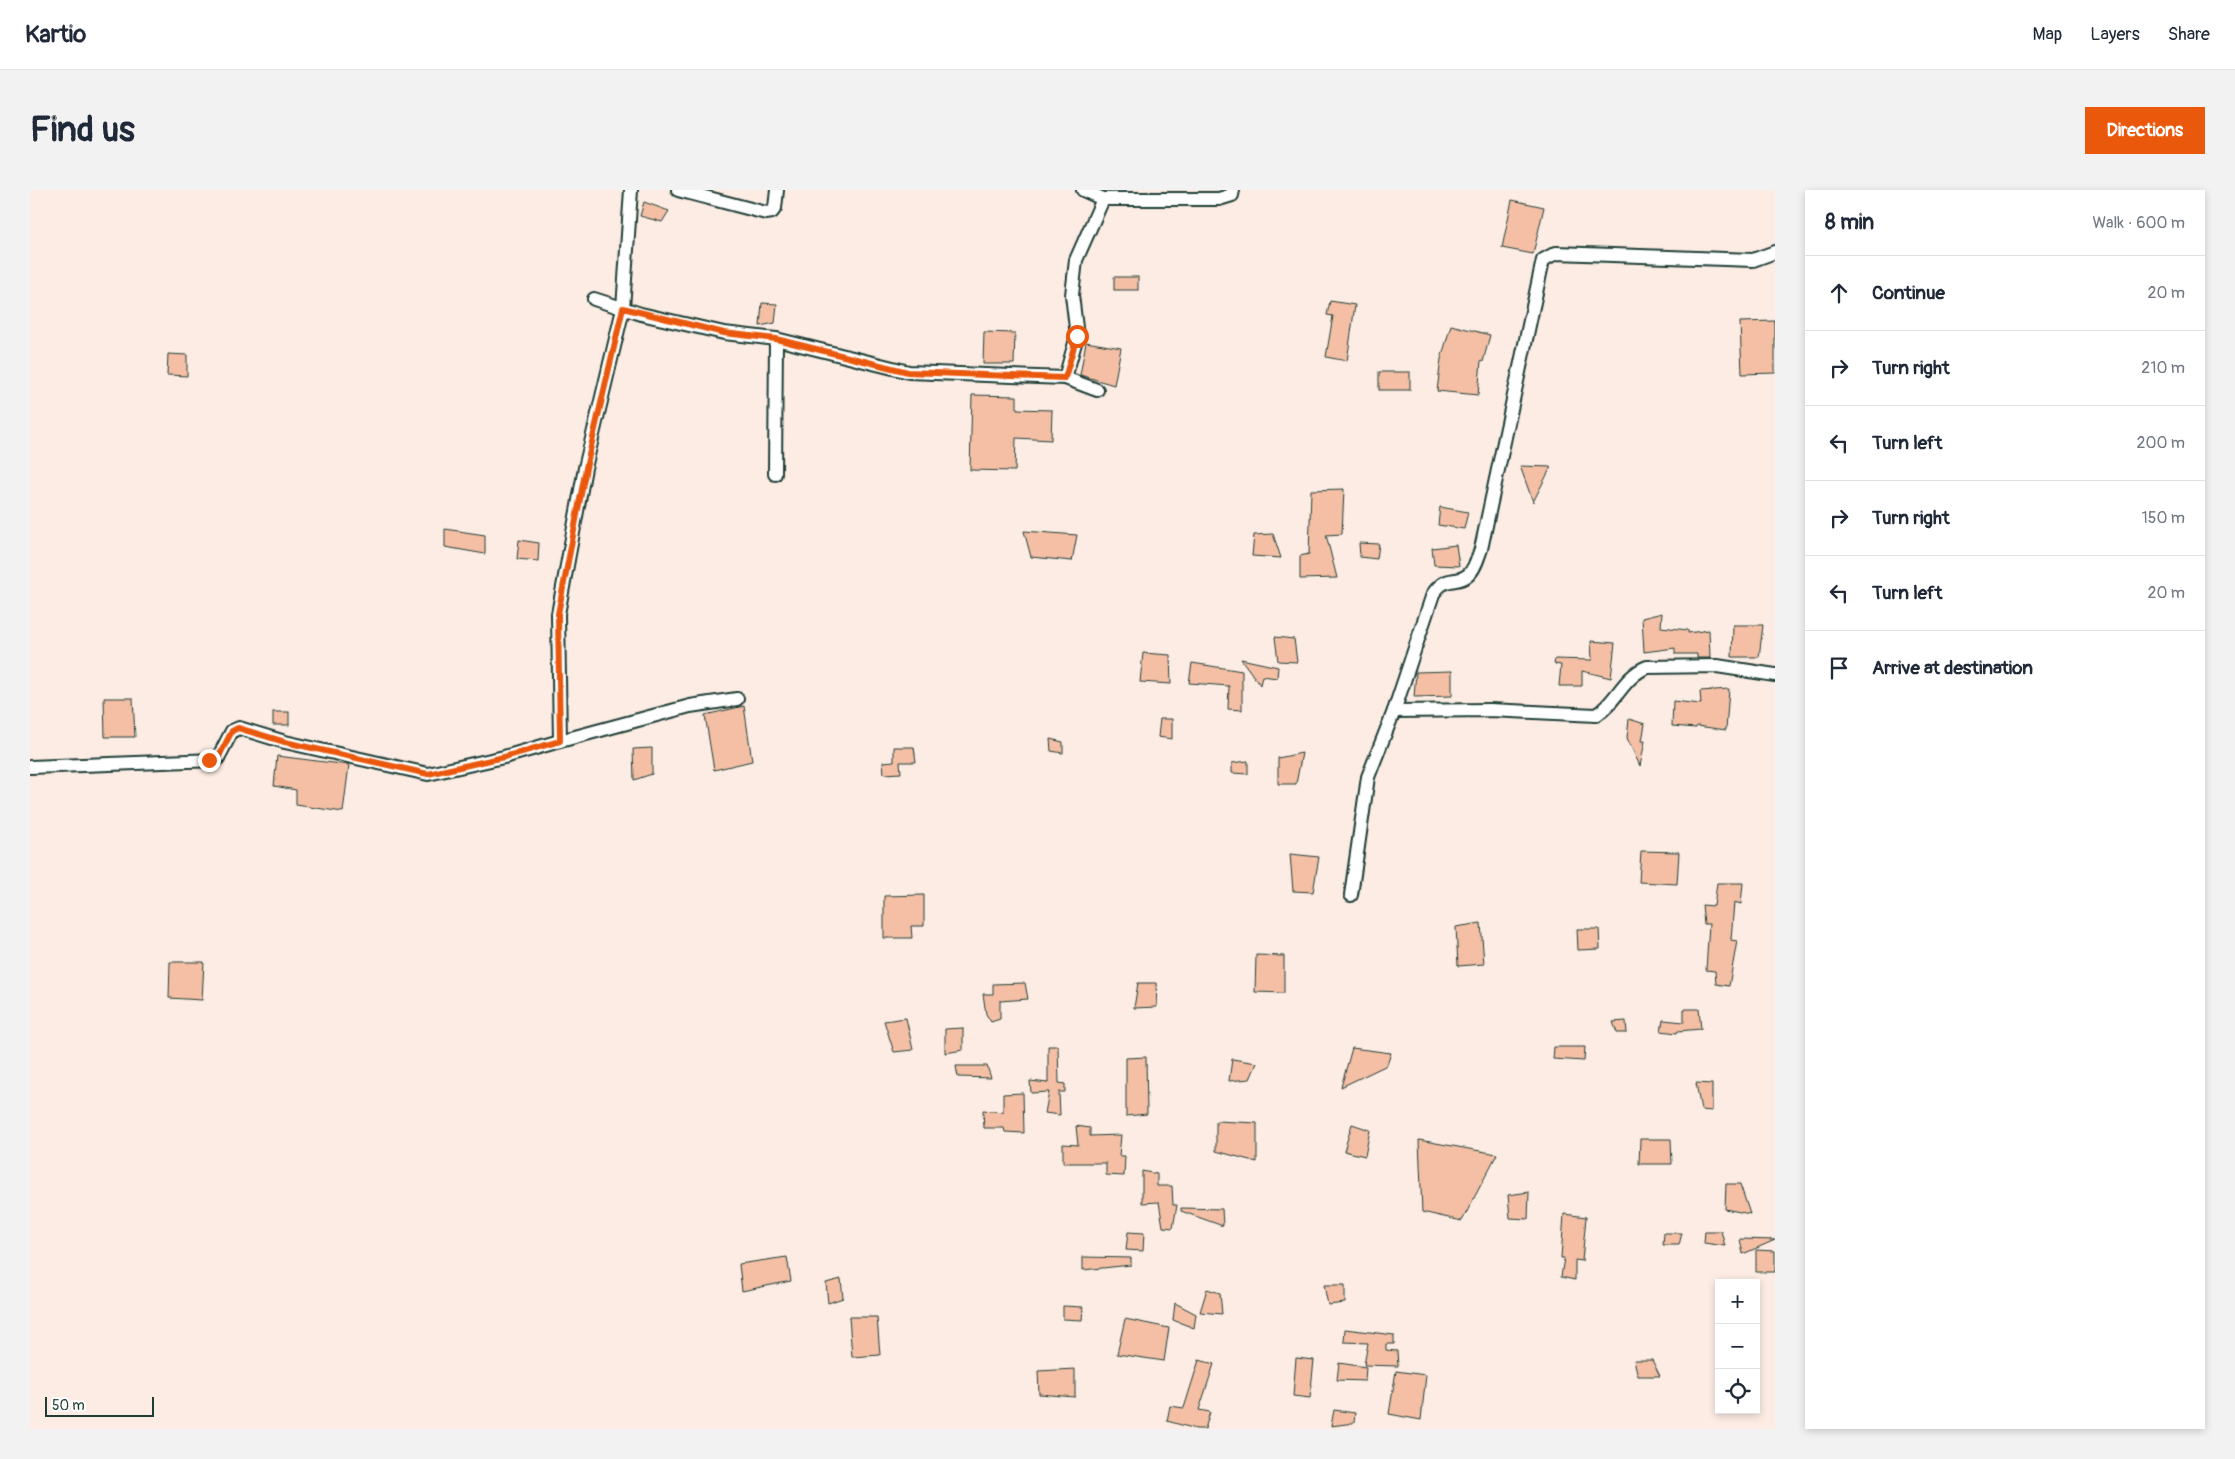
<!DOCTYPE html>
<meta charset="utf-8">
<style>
:root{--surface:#fff;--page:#f2f2f3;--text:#1f2937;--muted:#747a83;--line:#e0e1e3;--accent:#ea580c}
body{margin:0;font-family:Pangolin,sans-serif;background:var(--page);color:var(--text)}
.controls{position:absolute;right:15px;bottom:15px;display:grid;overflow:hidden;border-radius:0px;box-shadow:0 2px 8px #0003}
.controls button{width:45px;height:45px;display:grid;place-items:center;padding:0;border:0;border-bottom:1px solid var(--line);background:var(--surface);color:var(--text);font:25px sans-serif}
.scale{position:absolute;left:15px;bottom:12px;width:109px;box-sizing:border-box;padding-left:5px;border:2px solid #1f3d34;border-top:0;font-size:14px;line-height:18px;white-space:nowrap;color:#1f3d34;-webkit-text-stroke:4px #fff;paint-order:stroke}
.stop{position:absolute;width:15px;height:15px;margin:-11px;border:4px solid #ea580c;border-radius:50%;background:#fff}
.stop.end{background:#ea580c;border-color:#fff;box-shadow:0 1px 5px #0008}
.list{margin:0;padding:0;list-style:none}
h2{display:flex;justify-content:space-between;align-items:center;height:65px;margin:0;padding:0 20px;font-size:21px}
h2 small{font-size:16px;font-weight:400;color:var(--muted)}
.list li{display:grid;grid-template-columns:32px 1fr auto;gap:15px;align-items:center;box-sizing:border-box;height:75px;padding:0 20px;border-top:1px solid var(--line)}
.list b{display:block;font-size:19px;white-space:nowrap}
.list em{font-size:16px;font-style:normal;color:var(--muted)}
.icon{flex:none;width:28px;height:28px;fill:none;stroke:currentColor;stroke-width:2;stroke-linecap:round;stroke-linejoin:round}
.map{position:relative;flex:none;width:1745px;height:1239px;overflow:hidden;border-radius:0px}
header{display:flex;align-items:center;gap:30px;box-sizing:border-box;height:70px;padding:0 25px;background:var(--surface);border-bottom:1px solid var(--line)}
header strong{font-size:24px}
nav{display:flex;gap:28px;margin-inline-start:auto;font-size:18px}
.intro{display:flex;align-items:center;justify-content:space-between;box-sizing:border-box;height:120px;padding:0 30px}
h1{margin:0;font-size:35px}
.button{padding:12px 22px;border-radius:0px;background:var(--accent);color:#fff;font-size:18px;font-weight:700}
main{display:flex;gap:30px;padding:0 30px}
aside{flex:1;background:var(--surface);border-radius:0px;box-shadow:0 2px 8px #0003}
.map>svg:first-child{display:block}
</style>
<header>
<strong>Kartio</strong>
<nav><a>Map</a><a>Layers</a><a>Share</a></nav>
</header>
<div class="intro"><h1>Find us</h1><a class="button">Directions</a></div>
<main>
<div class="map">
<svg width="1745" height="1239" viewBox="0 0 1745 1239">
<rect width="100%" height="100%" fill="#fcece4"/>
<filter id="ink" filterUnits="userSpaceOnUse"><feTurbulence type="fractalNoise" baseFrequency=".02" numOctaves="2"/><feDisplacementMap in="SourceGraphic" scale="10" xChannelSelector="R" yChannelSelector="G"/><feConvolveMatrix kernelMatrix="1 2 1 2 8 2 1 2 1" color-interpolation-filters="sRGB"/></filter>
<g filter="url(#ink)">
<g fill="#f4bfa5" stroke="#1f3d34">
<path d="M1482,10L1514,17L1503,64L1472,58Z"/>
<path d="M614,12L639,21L632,32L610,26Z"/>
<rect x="1084" y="87" width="24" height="13"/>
<path d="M1300,111L1325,115L1317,171L1296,167L1303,126L1297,125Z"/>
<path d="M732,113L747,114L745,133L730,136Z"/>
<path d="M1745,131V183L1712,184L1710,132Z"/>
<path d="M1421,135L1460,145L1453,172L1451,171L1448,205L1407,201L1411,169Z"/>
<path d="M954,142L985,143L984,174H953Z"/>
<path d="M1056,152L1091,158L1084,195L1050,185Z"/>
<path d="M138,164L157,165V186L137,185Z"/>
<rect x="1349" y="182" width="31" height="18"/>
<path d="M942,205L987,206V219L1022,220L1021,250L986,248L985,281L940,280Z"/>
<path d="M1490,276L1521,277L1503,312Z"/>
<path d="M1314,299L1312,344L1296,345L1307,388L1270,389V366L1279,364L1281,300Z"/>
<path d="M1410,317L1438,322L1434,339L1408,335Z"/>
<path d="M415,339L455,345V364L415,357Z"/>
<path d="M994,341L1047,345L1042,371L1001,367Z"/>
<path d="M1243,344L1251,368L1222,366L1224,345Z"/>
<path d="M489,350L509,353L508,371L487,369Z"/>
<path d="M1329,353L1349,354L1347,369L1330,367Z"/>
<path d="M1426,355L1429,376L1404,375L1402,358Z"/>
<path d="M1632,423L1631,437L1658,440V443L1679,440L1680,468H1667V464H1645V458L1614,462L1612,428Z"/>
<path d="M1703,435H1733L1729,467H1702Z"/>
<path d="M1245,447L1264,449L1267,472L1248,471Z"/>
<path d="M1561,451L1585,453L1581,488L1552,481V496H1529L1531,475L1524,474L1525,469L1562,470Z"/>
<path d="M1113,463L1140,465L1141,494L1110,492Z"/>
<path d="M1211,469L1248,477L1247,488L1232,486L1230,495Z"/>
<path d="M1162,473L1212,481V520L1198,519L1199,496L1159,493Z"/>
<path d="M1422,481V506L1384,507L1386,482Z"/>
<path d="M1699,499L1696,540L1667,536L1666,538L1642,536L1643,511L1671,514L1670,501Z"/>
<path d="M74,508H103L105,547H75Z"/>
<path d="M714,516L722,571L684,580L675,525Z"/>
<rect x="243" y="522" width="16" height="13"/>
<path d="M1130,529H1142V549L1128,547Z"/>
<path d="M1599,529L1615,534L1612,551H1615L1610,576L1597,548Z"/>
<path d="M1020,549L1033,552V563L1021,561Z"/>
<path d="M864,557H884L886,572H870L871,583L854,584L853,572L864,571Z"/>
<path d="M622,558V584L604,590L603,559Z"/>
<path d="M1272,563L1266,594H1248V568Z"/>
<path d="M247,566L319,575L313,622L266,615V600L244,596Z"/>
<path d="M1218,571V584L1202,583V573Z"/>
<path d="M1611,661L1649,662L1647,694L1609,692Z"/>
<path d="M1260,664L1289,667L1283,702L1263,701Z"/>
<path d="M1687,693H1713L1711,714L1704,712L1701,750L1707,751L1699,796L1686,794L1685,781L1676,780L1679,734H1674L1672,715L1684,716Z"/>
<path d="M894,705V736H881L882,748H854V706Z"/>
<path d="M1451,733L1454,774L1428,776L1426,737Z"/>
<path d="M1547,739H1569L1570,759L1548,760Z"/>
<path d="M1226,765L1254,766V803L1225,802Z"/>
<path d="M140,772H174L172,810L139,808Z"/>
<path d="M995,793L998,809L970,811V829L961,832L956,824L953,804H963V794Z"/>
<path d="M1108,793H1126L1127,817L1104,818Z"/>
<path d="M1654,819H1669L1671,839L1648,841L1647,843L1631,841L1633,830L1654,832Z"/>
<path d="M876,828L883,860L864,862L854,831Z"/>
<path d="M1596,831L1597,843H1587L1583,832Z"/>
<path d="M933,838V860L915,863V839Z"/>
<path d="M1018,856H1028L1029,893L1035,894V902H1029L1030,925L1015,923L1019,902L1001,903L1000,891L1018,893Z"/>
<path d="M1524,857H1555L1554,871L1523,869Z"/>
<path d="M1322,858L1361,863L1357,875L1311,897Z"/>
<path d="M1116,867L1117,924L1096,926V868Z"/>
<path d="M1202,869L1227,873L1220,889L1199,891Z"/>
<path d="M926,876H957L961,888L928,887Z"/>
<path d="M1666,893L1682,894V921L1671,920Z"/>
<path d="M993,903L994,943L975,942L974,938H954L953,920L973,922V904Z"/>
<path d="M1186,931L1227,933V972L1186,961Z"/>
<path d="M1322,934L1340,940L1335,966L1314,961Z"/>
<path d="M1046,936L1060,938V946L1091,945L1089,966H1095L1094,986L1076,985V973H1033V954L1048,955Z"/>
<path d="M1610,949H1641L1642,974H1609Z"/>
<path d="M1389,950L1467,964L1432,1031L1392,1022Z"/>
<path d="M1112,981L1127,984V996H1142L1143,1015H1147L1143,1038L1133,1037L1129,1012L1112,1013Z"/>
<path d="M1696,994H1710L1720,1024L1695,1019Z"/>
<path d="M1499,1002L1498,1029L1480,1028L1478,1005Z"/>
<path d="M1151,1018L1192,1019L1193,1036L1151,1021Z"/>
<path d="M1534,1024L1556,1027L1552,1071L1545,1070V1090L1531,1087L1534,1068H1531Z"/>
<path d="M1675,1041H1691L1695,1056L1674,1053Z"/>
<path d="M1098,1042L1114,1043L1113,1061L1096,1060Z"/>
<path d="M1634,1043H1652L1649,1055H1633Z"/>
<path d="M1710,1049L1745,1050L1713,1064Z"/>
<path d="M1726,1060L1745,1061V1082H1726Z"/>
<path d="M757,1067L761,1091L712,1101L709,1074Z"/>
<path d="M1053,1067L1101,1068V1075L1053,1080Z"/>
<path d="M811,1089L813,1108L798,1113L796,1093Z"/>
<path d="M1294,1095H1315V1113L1298,1115Z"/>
<path d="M1177,1099L1190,1103L1192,1124L1170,1122Z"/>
<path d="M1145,1113L1166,1124L1164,1138L1143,1130Z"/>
<path d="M1033,1116L1053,1117L1052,1130L1033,1129Z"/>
<path d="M819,1127H847L850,1165L822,1167Z"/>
<path d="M1095,1129L1139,1138L1134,1171L1087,1164Z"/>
<path d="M1315,1139L1364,1145V1154H1356V1160L1367,1161L1368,1176L1334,1175L1338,1153L1314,1152Z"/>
<path d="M1266,1168L1284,1170L1280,1208L1263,1206Z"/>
<path d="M1169,1170L1184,1174L1169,1220L1180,1222L1175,1239H1166L1137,1231L1140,1216L1154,1218Z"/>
<path d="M1604,1170H1622L1630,1186H1608Z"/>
<path d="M1309,1173L1336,1177L1335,1191L1307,1190Z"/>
<path d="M1045,1179V1207L1009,1204L1008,1181Z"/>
<path d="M1366,1181L1396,1185L1391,1230L1359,1224Z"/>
<path d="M1304,1220L1325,1223L1324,1233L1301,1236Z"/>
</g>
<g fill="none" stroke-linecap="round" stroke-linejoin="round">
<defs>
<g id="minor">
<path d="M601,0L593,119L555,278L528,424L530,551L660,516L707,509"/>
<path d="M648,0L736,23L742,22L745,18L747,0"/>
<path d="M1053,0L1073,9H1189L1202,5L1203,0"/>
<path d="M564,109L611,124L694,143L746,149L879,182L1035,188"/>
<path d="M1067,200L1035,188L1047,146L1042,105L1046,70L1073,9"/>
<path d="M745,284L746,149"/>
<path d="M1364,521L1460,520L1566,525C1586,513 1593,487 1617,477L1687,476L1745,485"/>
<path d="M0,577L185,570L188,568L202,541L209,538L255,552L398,584L474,567L530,551"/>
<path d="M1321,705L1338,587L1364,521L1403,404C1416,384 1426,395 1438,385C1445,379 1448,367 1451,359L1513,70L1526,63L1723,70L1745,62"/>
</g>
</defs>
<use href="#minor" stroke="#1f3d34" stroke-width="16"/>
<use href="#minor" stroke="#fff" stroke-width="12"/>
</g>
</g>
<g fill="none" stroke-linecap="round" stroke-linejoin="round" filter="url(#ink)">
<path stroke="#ea580c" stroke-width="6" d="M179,570L188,568L202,541L208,538L255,552L398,584L474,567L530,551L528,424L556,278L593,118L694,143L746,149L878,182L1035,188L1047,146"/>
</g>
</svg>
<div class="controls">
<button>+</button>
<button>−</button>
<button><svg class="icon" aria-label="locate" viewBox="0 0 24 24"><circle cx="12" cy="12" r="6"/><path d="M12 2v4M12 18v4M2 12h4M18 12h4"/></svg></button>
</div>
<div class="scale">50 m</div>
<div class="stop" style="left:1047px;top:146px"></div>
<div class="stop end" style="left:179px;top:570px"></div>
</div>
<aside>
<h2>8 min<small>Walk · 600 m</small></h2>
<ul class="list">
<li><svg class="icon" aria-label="ahead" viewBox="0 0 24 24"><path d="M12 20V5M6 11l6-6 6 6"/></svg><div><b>Continue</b></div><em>20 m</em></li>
<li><svg class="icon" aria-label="right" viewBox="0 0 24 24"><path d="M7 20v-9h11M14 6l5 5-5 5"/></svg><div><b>Turn right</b></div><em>210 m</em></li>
<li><svg class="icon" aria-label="left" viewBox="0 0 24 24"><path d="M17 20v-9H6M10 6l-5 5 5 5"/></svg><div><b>Turn left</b></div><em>200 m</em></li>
<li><svg class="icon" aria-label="right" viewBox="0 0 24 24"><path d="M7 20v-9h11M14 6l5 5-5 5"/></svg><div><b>Turn right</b></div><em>150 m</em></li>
<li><svg class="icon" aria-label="left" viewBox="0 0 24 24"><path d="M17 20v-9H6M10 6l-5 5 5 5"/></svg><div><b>Turn left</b></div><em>20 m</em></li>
<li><svg class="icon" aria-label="arrive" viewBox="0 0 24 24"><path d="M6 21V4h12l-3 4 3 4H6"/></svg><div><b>Arrive at destination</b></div></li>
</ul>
</aside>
</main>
